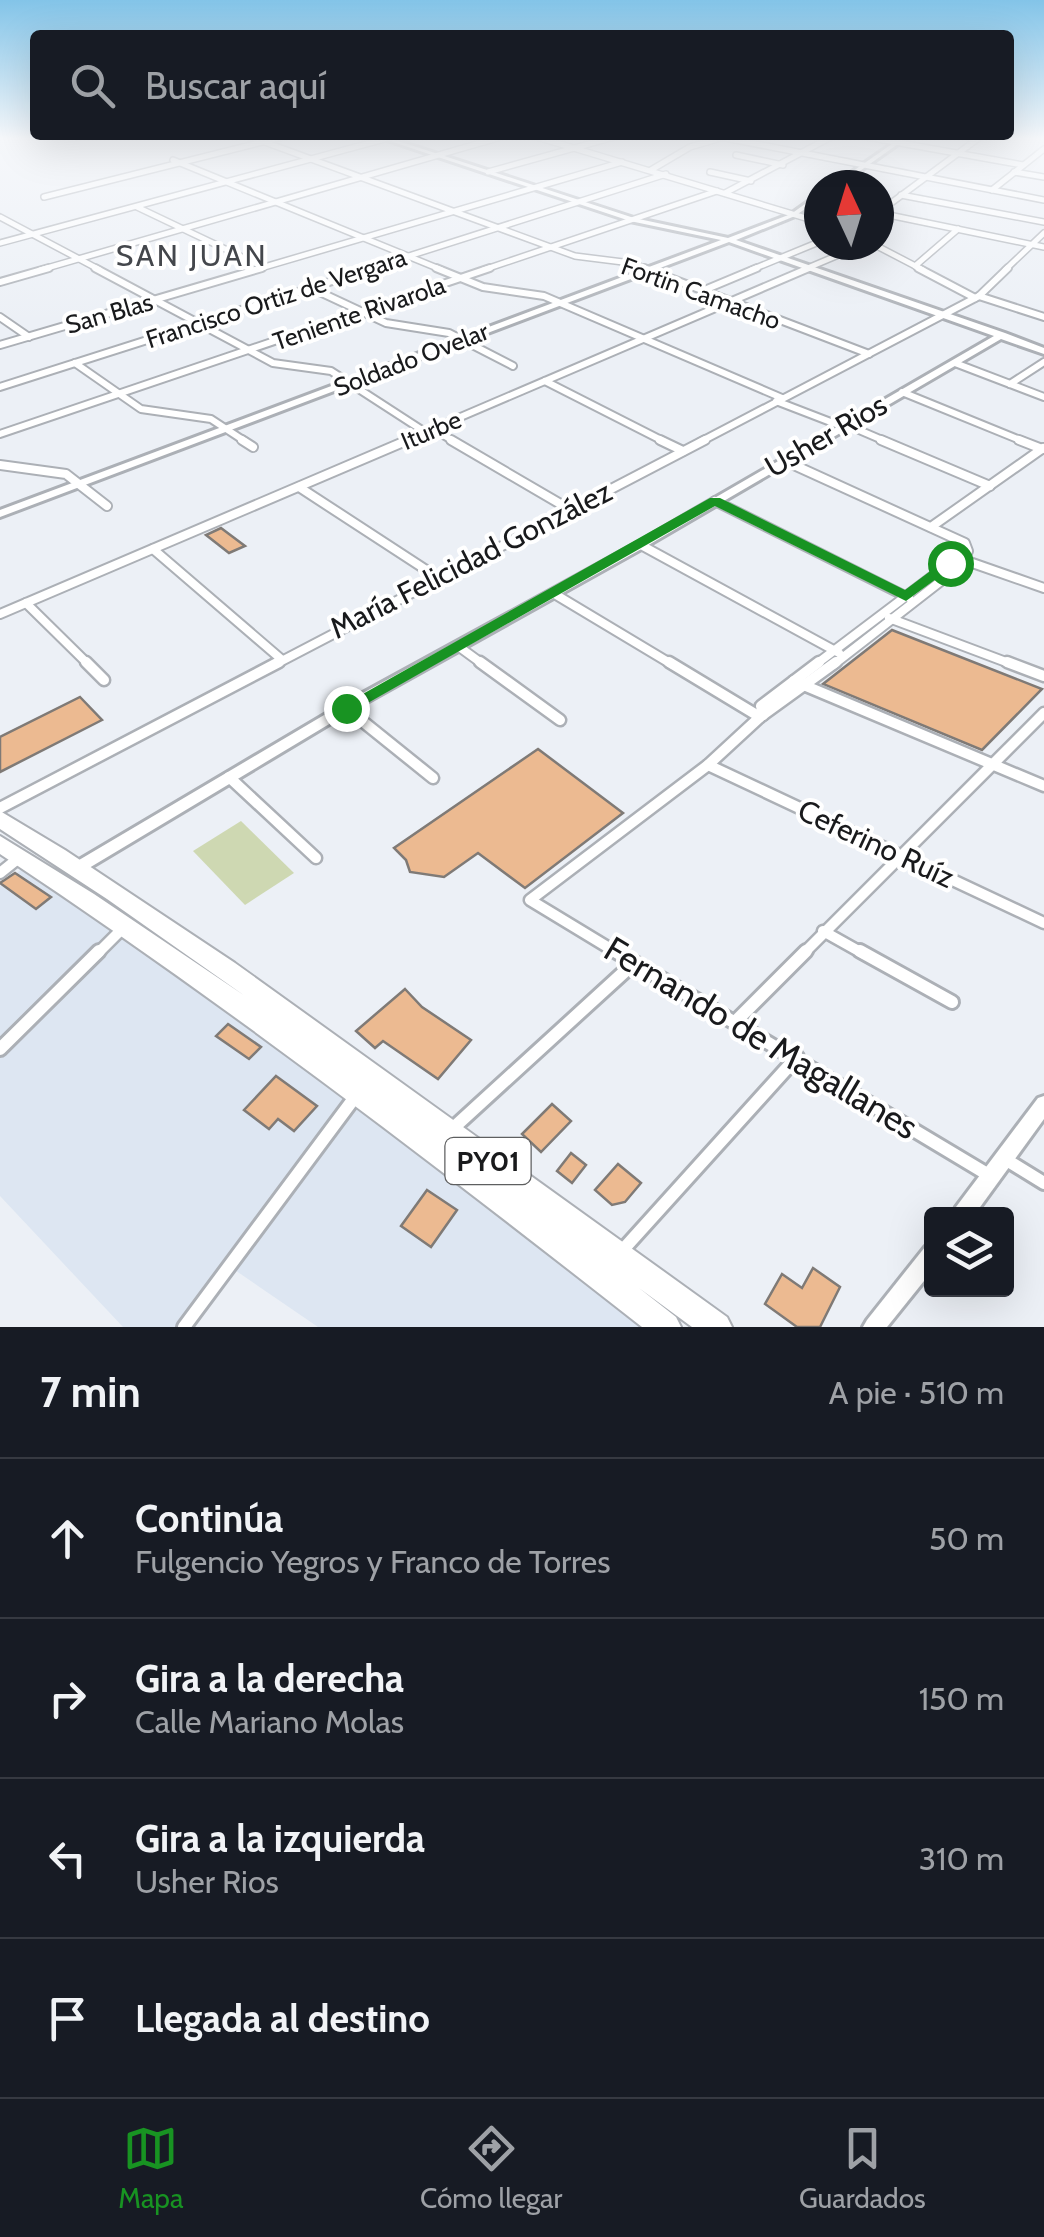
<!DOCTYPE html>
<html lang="es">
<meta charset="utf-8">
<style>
:root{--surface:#171b24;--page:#20242c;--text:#f1f3f6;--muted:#9ea1a6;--line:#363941;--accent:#189322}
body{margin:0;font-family:Cabin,sans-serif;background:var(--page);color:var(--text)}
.controls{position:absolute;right:30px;bottom:30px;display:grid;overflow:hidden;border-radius:10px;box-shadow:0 10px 40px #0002}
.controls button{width:90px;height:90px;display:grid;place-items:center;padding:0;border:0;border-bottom:2px solid var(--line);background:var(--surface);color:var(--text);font:50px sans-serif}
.compass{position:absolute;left:804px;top:170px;width:90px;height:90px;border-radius:50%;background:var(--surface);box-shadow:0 10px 40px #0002;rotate:356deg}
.stop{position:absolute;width:30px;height:30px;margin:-22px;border:8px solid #189322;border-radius:50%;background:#fff}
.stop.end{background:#189322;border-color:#fff;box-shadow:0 2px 10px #0008}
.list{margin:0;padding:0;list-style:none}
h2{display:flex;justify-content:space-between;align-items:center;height:130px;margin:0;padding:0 40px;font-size:42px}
h2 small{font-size:32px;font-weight:400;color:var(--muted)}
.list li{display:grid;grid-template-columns:65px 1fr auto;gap:30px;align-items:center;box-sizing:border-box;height:160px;padding:0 40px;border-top:2px solid var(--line)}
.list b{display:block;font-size:38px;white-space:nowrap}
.list p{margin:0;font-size:32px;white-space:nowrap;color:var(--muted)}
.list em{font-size:32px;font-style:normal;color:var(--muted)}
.icon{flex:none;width:55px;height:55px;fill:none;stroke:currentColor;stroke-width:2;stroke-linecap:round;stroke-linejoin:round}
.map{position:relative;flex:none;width:1044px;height:1327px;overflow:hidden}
.search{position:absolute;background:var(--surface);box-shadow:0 10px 40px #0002;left:30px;right:30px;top:30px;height:110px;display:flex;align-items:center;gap:25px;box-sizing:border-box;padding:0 35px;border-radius:10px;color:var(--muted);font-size:38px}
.sheet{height:770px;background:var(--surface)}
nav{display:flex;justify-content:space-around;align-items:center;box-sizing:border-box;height:140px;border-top:2px solid var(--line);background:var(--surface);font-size:28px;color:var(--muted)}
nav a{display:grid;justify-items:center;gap:5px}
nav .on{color:var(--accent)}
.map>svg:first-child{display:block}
</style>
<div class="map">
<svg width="1044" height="1327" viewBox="0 0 1044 1327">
<rect width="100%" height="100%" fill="#ecf0f6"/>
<path fill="#dde6f2" d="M22,869L353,1086L648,1327H318L229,1266L309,1148L180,1327H123L0,1196V886Z"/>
<path fill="#ced8b2" d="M241,821L294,873L245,905L193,851Z"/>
<g fill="#ecba91" stroke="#7f7a76" stroke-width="2.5">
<path d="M221,528L245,546L229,553L206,535Z"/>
<path d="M892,630L1042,689L982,750L823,684Z"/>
<path d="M80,697L102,720L0,772V737Z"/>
<path d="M538,749L623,813L525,888L478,853L444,877L410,872L406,860L394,848Z"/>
<path d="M15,873L51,897L36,909L0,883Z"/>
<path d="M405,989L422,1007L471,1040L438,1079L383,1041L375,1048L356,1031Z"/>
<path d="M228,1024L261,1047L249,1059L216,1036Z"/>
<path d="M276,1076L317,1106L294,1131L278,1119L269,1129L244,1110Z"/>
<path d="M552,1104L571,1121L541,1152L522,1134Z"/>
<path d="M571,1153L586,1165L572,1183L557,1171Z"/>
<path d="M618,1164L641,1183L625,1202L612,1205L595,1190Z"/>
<path d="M427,1190L457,1210L431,1247L401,1226Z"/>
<path d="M813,1268L840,1287L820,1327H797L765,1304L782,1274L802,1288Z"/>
</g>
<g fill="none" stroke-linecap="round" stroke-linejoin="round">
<defs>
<g id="street-far4">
<path d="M251,137L575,256L631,263L650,270"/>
<path d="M537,137L819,222"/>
<path d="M720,137L1044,200"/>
<path d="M867,137L1023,165"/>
<path d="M736,155L783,165"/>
<path d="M173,160L442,270"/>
<path d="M651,170L690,147L724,137"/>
<path d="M488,172L614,137"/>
<path d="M710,172L751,181"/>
<path d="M1014,172L1044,177"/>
<path d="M992,190L1044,149"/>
<path d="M725,193L831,137"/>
<path d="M901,195L1044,222"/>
<path d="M44,197L282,137"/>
<path d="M137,207L263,267"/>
<path d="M879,212L980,137"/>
<path d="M879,213L1044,247"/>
<path d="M0,217L100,270"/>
<path d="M0,243L392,137"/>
<path d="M875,245L923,270"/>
<path d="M915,266L958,229"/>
<path d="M40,270L501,137"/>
<path d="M254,270L622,162"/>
<path d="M365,270L666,174"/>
<path d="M483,270L717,191"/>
<path d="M751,270L819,242"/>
<path d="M803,270L862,245"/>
<path d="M1005,270L1044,233"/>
</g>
<g id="street-far3">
<path d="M95,268L273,363L331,371L425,432"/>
<path d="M436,268L483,287L544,296L782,398"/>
<path d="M644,268L869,354"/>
<path d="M918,268L975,298"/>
<path d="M0,282L49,268"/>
<path d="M309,287L386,323L449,333L513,366"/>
<path d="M702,291L757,268"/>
<path d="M979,296L1044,317"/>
<path d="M0,317L29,337"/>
<path d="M0,345L262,268"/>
<path d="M75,363L141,409L211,419L246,442"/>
<path d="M955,363L1044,397"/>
<path d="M545,381L665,442"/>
<path d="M1010,384L1044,362"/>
<path d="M0,387L373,268"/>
<path d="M902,392L1025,442"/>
<path d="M776,401L841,426"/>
<path d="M845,424L887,442"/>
<path d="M433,429L455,442"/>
<path d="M0,434L490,268"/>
<path d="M402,442L809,268"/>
<path d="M700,442L979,296L1008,268"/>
</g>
<g id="street-far2">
<path d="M242,440L253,447"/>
<path d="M451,440L569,509"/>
<path d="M660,440L683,451"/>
<path d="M881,440L990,486"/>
<path d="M1019,440L1042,449"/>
<path d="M783,460L965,543L968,551L959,567L833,665"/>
<path d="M0,465L66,474L107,506"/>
<path d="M299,487L437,577"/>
<path d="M715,501L909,598"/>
<path d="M931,527L1043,448"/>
<path d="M641,545L839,653"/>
<path d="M153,549L281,659"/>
<path d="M961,559L1044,588"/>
<path d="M553,593L673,665"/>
<path d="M26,603L89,665"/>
<path d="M0,614L408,440"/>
<path d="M889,618L1014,665"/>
<path d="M458,646L484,665"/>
<path d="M274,665L705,440"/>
<path d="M815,665L950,563L959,561"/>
</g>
<g id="street-far1">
<path d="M86,662L104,680"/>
<path d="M480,662L560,720"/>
<path d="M669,662L760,717"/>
<path d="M1007,662L1044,676"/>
<path d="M794,681L1044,786"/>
<path d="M346,708L433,778"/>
<path d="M763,715L761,706L819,662"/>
<path d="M708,765L1044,923"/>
<path d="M229,777L316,858"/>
<path d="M0,808L279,662"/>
<path d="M0,873L20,857"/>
<path d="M823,931L864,954"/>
<path d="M97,954L123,928"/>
<path d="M619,954L530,900L708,765L760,717L836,662"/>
<path d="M803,954L1044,713"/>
</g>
<g id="street">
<path d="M615,951L992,1177"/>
<path d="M860,951L952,1002"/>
<path d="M735,1022L806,951"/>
<path d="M0,1049L99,951"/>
<path d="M450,1131L634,963"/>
<path d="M1005,1159L1044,1183"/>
<path d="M620,1253L797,1057"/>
<path d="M184,1327L355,1097"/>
</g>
<g id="secondary">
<path d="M378,137H386L634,218L728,238L791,214L819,194V199L795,216L736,240L1005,333L1044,348V354L1001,339L645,547L351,711L84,871L79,873L74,871L71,867L74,863L341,705L637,543L994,336L729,242L0,517V510L721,240L630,221Z"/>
<path d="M902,137H908L840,185H833Z"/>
<path d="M1044,1096V1119L975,1214H953L956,1207L1038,1098Z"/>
<path d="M932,1244V1271L887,1327H863L867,1320L925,1247Z"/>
</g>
<path id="highway" d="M0,811L65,850L235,963L727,1317L732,1327H692L639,1288L676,1317L681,1327H642C433,1163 222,1001 0,854V836L94,894L245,996L107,899L0,829Z"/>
</defs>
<use href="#street-far4" stroke="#acb0b6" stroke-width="8"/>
<use href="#street-far3" stroke="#acb0b6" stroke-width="10"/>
<use href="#street-far2" stroke="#acb0b6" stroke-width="12"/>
<use href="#street-far1" stroke="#acb0b6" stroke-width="15"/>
<use href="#street" stroke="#acb0b6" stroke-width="18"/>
<use href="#secondary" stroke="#acb0b6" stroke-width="6"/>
<use href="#highway" stroke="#acb0b6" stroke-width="4"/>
<use href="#street-far4" stroke="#fff" stroke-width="5"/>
<use href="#street-far3" stroke="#fff" stroke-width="6"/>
<use href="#street-far2" stroke="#fff" stroke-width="8"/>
<use href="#street-far1" stroke="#fff" stroke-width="10"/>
<use href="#street" stroke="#fff" stroke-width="12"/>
<use href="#secondary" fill="#fff" fill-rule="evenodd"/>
<use href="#highway" fill="#fff" fill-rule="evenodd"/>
</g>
<linearGradient id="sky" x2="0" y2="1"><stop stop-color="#83c4e8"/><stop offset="0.43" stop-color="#f6f8fb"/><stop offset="1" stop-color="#f6f8fb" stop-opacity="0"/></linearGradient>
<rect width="1044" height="322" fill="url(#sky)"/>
<path fill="#189322" d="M710,498H720L905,590L945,560L958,563L906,601L715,506L352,712H340L338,708Z"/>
<g text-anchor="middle" stroke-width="8" stroke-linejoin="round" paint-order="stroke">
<g font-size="25" fill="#191a1c" stroke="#fff">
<text transform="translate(701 293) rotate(20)" y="9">Fortin Camacho</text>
<text transform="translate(276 298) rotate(-18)" y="9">Francisco Ortiz de Vergara</text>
<text transform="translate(109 313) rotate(-16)" y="9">San Blas</text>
<text transform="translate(359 313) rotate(-19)" y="9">Teniente Rivarola</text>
<text transform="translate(411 359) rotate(-21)" y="9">Soldado Ovelar</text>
<text transform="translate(431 430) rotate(-23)" y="9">Iturbe</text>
</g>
<rect fill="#fff" stroke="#5e5f60" stroke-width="2.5" x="445.5" y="1138" width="85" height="46" rx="8"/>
<g font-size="28" font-weight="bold" fill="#191a1c">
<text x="488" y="1171">PY01</text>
</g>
<g font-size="30" letter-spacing="2.5" fill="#44474c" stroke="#fff">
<text x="192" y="266">SAN JUAN</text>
</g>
<g font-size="30" fill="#191a1c" stroke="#fff">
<text transform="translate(826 436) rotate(-30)" y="10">Usher Rios</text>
<text transform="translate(471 560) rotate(-27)" y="10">María Felicidad González</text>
<text transform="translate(876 844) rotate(25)" y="10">Ceferino Ruíz</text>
</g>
<g font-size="35" fill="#191a1c" stroke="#fff">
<text transform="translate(761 1038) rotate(31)" y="12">Fernando de Magallanes</text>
</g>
</g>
</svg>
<div class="controls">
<button><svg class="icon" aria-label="layers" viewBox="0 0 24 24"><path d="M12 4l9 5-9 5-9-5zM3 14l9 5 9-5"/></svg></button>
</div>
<svg class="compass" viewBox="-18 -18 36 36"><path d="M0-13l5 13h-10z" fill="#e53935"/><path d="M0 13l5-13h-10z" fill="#9ea1a6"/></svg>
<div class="stop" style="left:950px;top:563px"></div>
<div class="stop end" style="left:346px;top:708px"></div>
<div class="search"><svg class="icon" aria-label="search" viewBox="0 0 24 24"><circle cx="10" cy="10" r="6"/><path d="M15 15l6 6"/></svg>Buscar aquí</div>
</div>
<section class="sheet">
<h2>7 min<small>A pie · 510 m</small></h2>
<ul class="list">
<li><svg class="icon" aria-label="ahead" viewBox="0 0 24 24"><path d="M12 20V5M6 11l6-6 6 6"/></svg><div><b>Continúa</b><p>Fulgencio Yegros y Franco de Torres</p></div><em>50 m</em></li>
<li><svg class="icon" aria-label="right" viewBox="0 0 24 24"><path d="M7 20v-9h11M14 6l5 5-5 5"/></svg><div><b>Gira a la derecha</b><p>Calle Mariano Molas</p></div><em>150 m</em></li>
<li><svg class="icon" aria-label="left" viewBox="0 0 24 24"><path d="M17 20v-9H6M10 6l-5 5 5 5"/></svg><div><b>Gira a la izquierda</b><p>Usher Rios</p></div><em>310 m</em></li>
<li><svg class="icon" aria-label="arrive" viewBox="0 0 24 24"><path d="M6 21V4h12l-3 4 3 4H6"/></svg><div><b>Llegada al destino</b></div></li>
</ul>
</section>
<nav>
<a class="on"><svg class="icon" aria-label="map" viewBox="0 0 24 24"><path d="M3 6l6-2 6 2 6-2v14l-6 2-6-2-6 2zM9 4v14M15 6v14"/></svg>Mapa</a>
<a><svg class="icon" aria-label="directions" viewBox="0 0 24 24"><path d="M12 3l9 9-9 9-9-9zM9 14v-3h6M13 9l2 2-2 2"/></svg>Cómo llegar</a>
<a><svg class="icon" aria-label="saved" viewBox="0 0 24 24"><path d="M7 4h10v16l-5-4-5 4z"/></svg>Guardados</a>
</nav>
